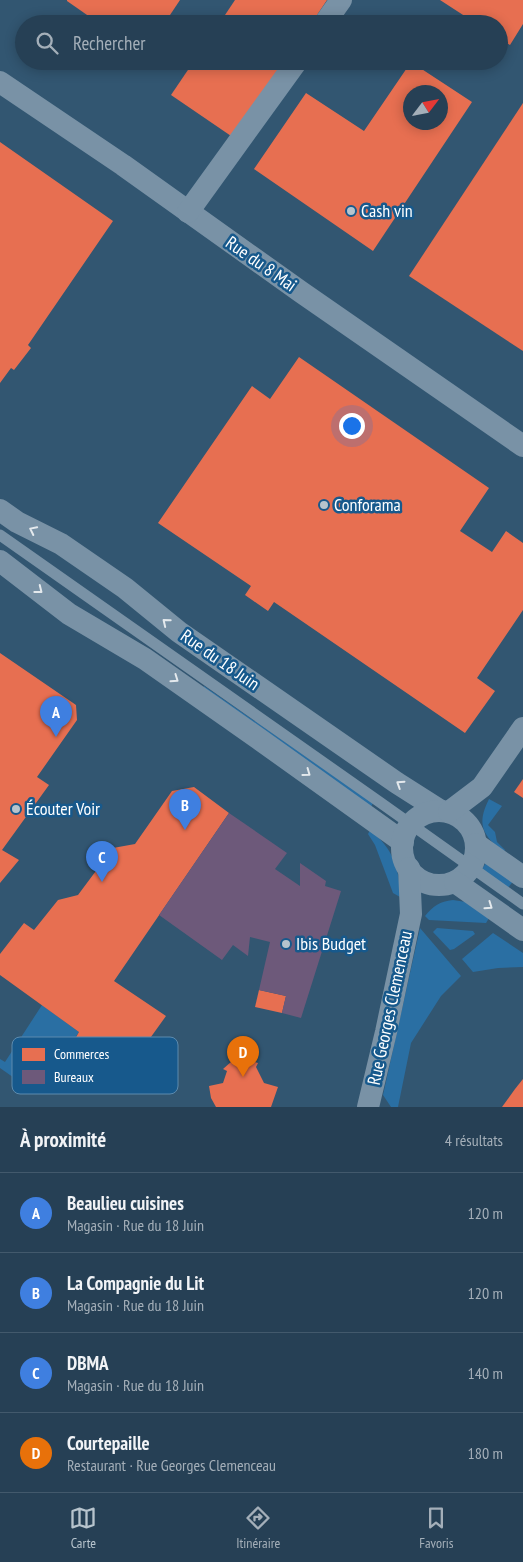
<!DOCTYPE html>
<html lang="fr">
<meta charset="utf-8">
<style>
:root{--surface:#264055;--page:#324b5f;--text:#f1f3f6;--muted:#a4afb9;--line:#42596c;--accent:#b7c4cd}
body{margin:0;font-family:"PT Sans Narrow",sans-serif;background:var(--page);color:var(--text)}
.compass{position:absolute;left:403px;top:85px;width:45px;height:45px;border-radius:50%;background:var(--surface);box-shadow:0 2px 12px #0003;rotate:58deg}
.you{position:absolute;left:351px;top:425px;width:18px;height:18px;margin:-12px;border:4px solid #fff;border-radius:50%;background:#1a73e8;box-shadow:0 0 0 8px #1a73e833}
.badge{display:grid;place-items:center;width:32px;height:32px;border-radius:50%;background:var(--accent);color:#fff;font-size:16px;font-weight:700}
.pin{position:absolute;translate:-50% -41px;filter:drop-shadow(0 1px 2px #0008)}
.pin::after{content:'';position:absolute;top:26px;width:18px;height:15px;background:inherit;clip-path:polygon(0 0,100% 0,50% 100%)}
.list{margin:0;padding:0;list-style:none}
h2{display:flex;justify-content:space-between;align-items:center;height:65px;margin:0;padding:0 20px;font-size:21px}
h2 small{font-size:16px;font-weight:400;color:var(--muted)}
.list li{display:grid;grid-template-columns:32px 1fr auto;gap:15px;align-items:center;box-sizing:border-box;height:80px;padding:0 20px;border-top:1px solid var(--line)}
.list b{display:block;font-size:19px;white-space:nowrap}
.list p{margin:0;font-size:16px;white-space:nowrap;color:var(--muted)}
.list em{font-size:16px;font-style:normal;color:var(--muted)}
.icon{flex:none;width:28px;height:28px;fill:none;stroke:currentColor;stroke-width:2;stroke-linecap:round;stroke-linejoin:round}
.map{position:relative;flex:none;width:523px;height:1107px;overflow:hidden}
.search{position:absolute;background:var(--surface);box-shadow:0 2px 12px #0003;left:15px;right:15px;top:15px;height:55px;display:flex;align-items:center;gap:12px;box-sizing:border-box;padding:0 18px;border-radius:28px;color:var(--muted);font-size:19px}
.sheet{height:385px;background:var(--surface)}
nav{display:flex;justify-content:space-around;align-items:center;box-sizing:border-box;height:70px;border-top:1px solid var(--line);background:var(--surface);font-size:14px;color:var(--muted)}
nav a{display:grid;justify-items:center;gap:2px}
nav .on{color:var(--accent)}
.map>svg:first-child{display:block}
</style>
<div class="map">
<svg width="523" height="1107" viewBox="0 0 523 1107">
<rect width="100%" height="100%" fill="#325671"/>
<g fill="#2a6fa3">
<path d="M204,686L373,803L370,809L202,690Z"/>
<path d="M489,799L502,806L488,825L495,832L497,842L505,850L503,852C483,835 476,825 489,799Z"/>
<path d="M370,830C393,848 400,869 400,897L393,893L375,845L368,834Z"/>
<path d="M487,861L514,880L508,888L482,869Z"/>
<path d="M453,900L466,902L489,918L486,923L429,920L425,916C434,905 439,902 453,900Z"/>
<path d="M420,928L461,976L441,996L411,1043L398,1107H391L383,1095Z"/>
<path d="M437,928L473,931L475,934L454,949L450,950L433,932Z"/>
<path d="M493,933L523,953V967L498,968L473,972L462,959Z"/>
<path d="M42,1005L79,1032L37,1094L0,1068V1059L5,1062Z"/>
</g>
<g fill="#e76f51" fill-rule="evenodd">
<path d="M67,0H180L164,24H100L67,1Z"/>
<path d="M235,0H327L311,24H219Z"/>
<path d="M440,0H523V24L510,45L499,38V24H477Z"/>
<path d="M119,61H139L133,70Z"/>
<path d="M194,61H286L234,138L171,95Z"/>
<path d="M411,62L472,102L373,251L254,169L306,93L364,131ZM410,92H440V122H410Z"/>
<path d="M523,103V351L409,276Z"/>
<path d="M0,142L113,221L28,345L31,348L14,370L11,368L0,383Z"/>
<path d="M299,357L489,488L460,531L492,552L506,531L523,543V610L477,678L495,691L465,733L274,602L268,611L245,595L251,586L158,523L252,386L270,399Z"/>
<path d="M0,653L76,705L77,720L37,777L49,785L2,850L19,860L0,883Z"/>
<path d="M523,779V798L514,792Z"/>
<path d="M194,787L229,813L114,981L166,1016L143,1048L160,1060L142,1086L75,1039L79,1032L0,975V954L24,923L34,930L58,900L78,895L113,848L135,844L172,791Z"/>
<path d="M259,990L286,996L282,1013L255,1007Z"/>
<path d="M244,1059L258,1063L256,1067L264,1083L278,1087L271,1107H216L211,1098L209,1086L223,1083L227,1071L223,1069L231,1062Z"/>
<path d="M523,1079V1107H502L515,1089Z"/>
</g>
<path fill="#6d597a" d="M229,813L287,853L275,869L300,886V863L326,881L325,886L341,891L301,1018L282,1013L286,996L259,990L270,942L250,937L248,956L233,945L222,960L159,915Z"/>
<g fill="none" stroke-linecap="round" stroke-linejoin="round">
<path stroke="#7992a6" stroke-width="11" d="M0,535L381,803L523,904"/>
<g stroke="#7992a6" stroke-width="22">
<path d="M324,24L341,0"/>
<path d="M0,82L123,165L301,292L523,446"/>
<path d="M188,212L297,61"/>
<path d="M0,510L17,522L61,544L125,588L179,632L397,783L441,811"/>
<path d="M0,561L69,614L145,659L259,739L403,842"/>
<circle cx="439" cy="848" r="37"/>
<path d="M449,812L482,787L523,728"/>
<path d="M476,844L523,877"/>
<path d="M455,882L523,930"/>
<path d="M368,1107L386,1032L411,914L409,868"/>
</g>
</g>
<defs><path id="oneway-chevron" d="M-2-3.5L2.5 0L-2 3.5" fill="none" stroke-width="1.6" stroke-linecap="round" stroke-linejoin="round" transform="scale(1.25)"/></defs>
<g stroke="#e4e9ed">
<use href="#oneway-chevron" transform="translate(33 530) rotate(-154)"/>
<use href="#oneway-chevron" transform="translate(39 590) rotate(38)"/>
<use href="#oneway-chevron" transform="translate(166 622) rotate(-141)"/>
<use href="#oneway-chevron" transform="translate(175 679) rotate(35)"/>
<use href="#oneway-chevron" transform="translate(307 773) rotate(36)"/>
<use href="#oneway-chevron" transform="translate(400 784) rotate(-147)"/>
<use href="#oneway-chevron" transform="translate(489 906) rotate(35)"/>
</g>
<g fill="#b7c4cd" stroke="#17598c" stroke-width="2">
<circle cx="351" cy="211" r="5"/>
<circle cx="324" cy="505" r="5"/>
<circle cx="16" cy="809" r="5"/>
<circle cx="286" cy="944" r="5"/>
</g>
<g text-anchor="middle" stroke-width="5" stroke-linejoin="round" paint-order="stroke">
<g font-size="18" fill="#fff" stroke="#17598c" text-anchor="start">
<text x="361" y="217">Cash vin</text>
<text x="334" y="511">Conforama</text>
<text x="26" y="815">Écouter Voir</text>
<text x="296" y="950">Ibis Budget</text>
</g>
<g font-size="18" fill="#fff" stroke="#17598c">
<text transform="translate(261 264) rotate(35)" y="6">Rue du 8 Mai</text>
<text transform="translate(220 660) rotate(35)" y="6">Rue du 18 Juin</text>
<text transform="translate(390 1008) rotate(-78)" y="6">Rue Georges Clemenceau</text>
</g>
</g>
<rect x="12" y="1037" width="166" height="57" rx="8" fill="#17598c" stroke="#5d8bae" stroke-width="1"/>
<rect x="22" y="1048" width="23" height="13" fill="#e76f51"/>
<rect x="22" y="1070" width="23" height="14" fill="#6d597a"/>
<g font-size="14" fill="#fff">
<text x="54" y="1059">Commerces</text>
<text x="54" y="1082">Bureaux</text>
</g>
</svg>
<svg class="compass" viewBox="-18 -18 36 36"><path d="M0-13l5 13h-10z" fill="#e53935"/><path d="M0 13l5-13h-10z" fill="#a4afb9"/></svg>
<div class="you"></div>
<div class="pin badge" style="left:56px;top:737px;background:#3f7fe0">A</div>
<div class="pin badge" style="left:185px;top:830px;background:#3f7fe0">B</div>
<div class="pin badge" style="left:102px;top:882px;background:#3f7fe0">C</div>
<div class="pin badge" style="left:243px;top:1077px;background:#e8710a">D</div>
<div class="search"><svg class="icon" aria-label="search" viewBox="0 0 24 24"><circle cx="10" cy="10" r="6"/><path d="M15 15l6 6"/></svg>Rechercher</div>
</div>
<section class="sheet">
<h2>À proximité<small>4 résultats</small></h2>
<ul class="list">
<li><span class="badge" style="background:#3f7fe0">A</span><div><b>Beaulieu cuisines</b><p>Magasin · Rue du 18 Juin</p></div><em>120 m</em></li>
<li><span class="badge" style="background:#3f7fe0">B</span><div><b>La Compagnie du Lit</b><p>Magasin · Rue du 18 Juin</p></div><em>120 m</em></li>
<li><span class="badge" style="background:#3f7fe0">C</span><div><b>DBMA</b><p>Magasin · Rue du 18 Juin</p></div><em>140 m</em></li>
<li><span class="badge" style="background:#e8710a">D</span><div><b>Courtepaille</b><p>Restaurant · Rue Georges Clemenceau</p></div><em>180 m</em></li>
</ul>
</section>
<nav>
<a class="on"><svg class="icon" aria-label="map" viewBox="0 0 24 24"><path d="M3 6l6-2 6 2 6-2v14l-6 2-6-2-6 2zM9 4v14M15 6v14"/></svg>Carte</a>
<a><svg class="icon" aria-label="directions" viewBox="0 0 24 24"><path d="M12 3l9 9-9 9-9-9zM9 14v-3h6M13 9l2 2-2 2"/></svg>Itinéraire</a>
<a><svg class="icon" aria-label="saved" viewBox="0 0 24 24"><path d="M7 4h10v16l-5-4-5 4z"/></svg>Favoris</a>
</nav>
